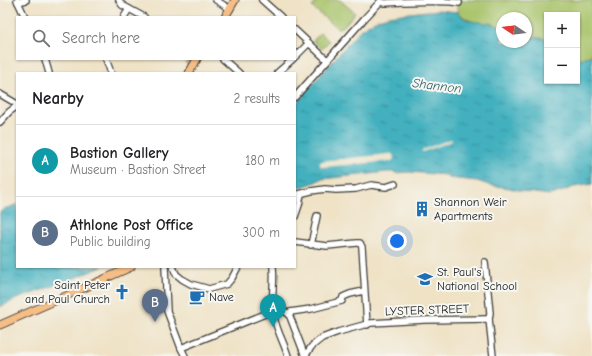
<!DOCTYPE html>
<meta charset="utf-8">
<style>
:root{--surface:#fff;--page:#f6f6f6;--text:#202124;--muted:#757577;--line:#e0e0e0;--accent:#7c3aed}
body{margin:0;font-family:"Comic Neue",sans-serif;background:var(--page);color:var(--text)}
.controls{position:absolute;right:12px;top:12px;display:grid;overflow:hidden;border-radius:0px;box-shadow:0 1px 3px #0004}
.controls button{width:36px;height:36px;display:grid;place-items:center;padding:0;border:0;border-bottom:1px solid var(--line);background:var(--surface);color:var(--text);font:20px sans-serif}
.compass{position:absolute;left:496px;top:12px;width:36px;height:36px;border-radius:50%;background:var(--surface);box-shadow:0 1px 3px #0004;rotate:283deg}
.you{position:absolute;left:397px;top:241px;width:14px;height:14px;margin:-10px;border:3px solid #fff;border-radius:50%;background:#1a73e8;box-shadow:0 0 0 6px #1a73e833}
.badge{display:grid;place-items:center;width:26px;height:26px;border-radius:50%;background:var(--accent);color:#fff;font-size:13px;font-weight:700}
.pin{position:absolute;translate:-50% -33px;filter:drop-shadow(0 1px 2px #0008)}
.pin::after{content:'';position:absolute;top:21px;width:14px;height:12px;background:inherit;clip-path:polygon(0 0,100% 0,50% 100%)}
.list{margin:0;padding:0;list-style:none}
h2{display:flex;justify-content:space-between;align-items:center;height:52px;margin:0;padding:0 16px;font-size:17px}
h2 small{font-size:13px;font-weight:400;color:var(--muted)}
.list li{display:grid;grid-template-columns:26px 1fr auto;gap:12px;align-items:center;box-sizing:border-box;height:72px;padding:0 16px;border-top:1px solid var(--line)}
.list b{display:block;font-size:15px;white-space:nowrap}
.list p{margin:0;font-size:13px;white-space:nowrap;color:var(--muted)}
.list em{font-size:13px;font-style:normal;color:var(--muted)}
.icon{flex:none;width:22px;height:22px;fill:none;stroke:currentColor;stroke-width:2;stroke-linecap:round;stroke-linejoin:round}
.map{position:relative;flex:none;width:592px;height:356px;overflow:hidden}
.search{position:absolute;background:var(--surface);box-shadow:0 1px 3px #0004;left:16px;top:16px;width:280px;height:44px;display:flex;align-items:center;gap:10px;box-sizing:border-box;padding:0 14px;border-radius:0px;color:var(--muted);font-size:15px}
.panel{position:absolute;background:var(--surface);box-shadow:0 1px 3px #0004;left:16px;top:72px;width:280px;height:196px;border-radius:0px}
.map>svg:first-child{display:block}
</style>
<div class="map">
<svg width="592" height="356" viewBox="0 0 592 356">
<defs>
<pattern id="water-ripples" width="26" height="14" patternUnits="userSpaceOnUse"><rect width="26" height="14" fill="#42b0be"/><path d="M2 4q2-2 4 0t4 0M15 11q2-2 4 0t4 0" fill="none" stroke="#368e9a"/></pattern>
</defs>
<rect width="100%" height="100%" fill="#f6f6f2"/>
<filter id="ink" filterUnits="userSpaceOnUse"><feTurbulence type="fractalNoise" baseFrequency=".025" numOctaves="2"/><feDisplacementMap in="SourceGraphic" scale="8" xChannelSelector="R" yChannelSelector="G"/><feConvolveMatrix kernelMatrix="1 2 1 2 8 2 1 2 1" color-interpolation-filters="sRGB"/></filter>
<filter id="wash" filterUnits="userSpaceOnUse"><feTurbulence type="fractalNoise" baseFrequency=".012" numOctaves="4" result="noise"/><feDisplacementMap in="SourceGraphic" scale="16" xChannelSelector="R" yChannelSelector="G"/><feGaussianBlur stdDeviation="0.9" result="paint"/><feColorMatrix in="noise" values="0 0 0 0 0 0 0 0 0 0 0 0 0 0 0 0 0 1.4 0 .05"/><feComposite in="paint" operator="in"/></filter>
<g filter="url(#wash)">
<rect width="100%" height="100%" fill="#efe2c5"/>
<g fill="#a7c268" stroke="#626f42">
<path d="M318,0H340L355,13L343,27L337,28L312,7Z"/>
<path d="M460,0H592V55L580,59L577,58V15H547V41L545,39L526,35V18H502V28L489,23L473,22L462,16L459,14L457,7Z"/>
<path d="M320,33L329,41L322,49L313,41Z"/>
</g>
<g fill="url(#water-ripples)" stroke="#2f666d">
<path d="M439,10L458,12C466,24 478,21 489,23C493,24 498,26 502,28V42H526V35L545,39L547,41V81H577V58L580,59L592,55V184L574,187L560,192L550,195L527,192L509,188L489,185L477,181L449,178L447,175L409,172L396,173L392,172H386L379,173L321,179L313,183L295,189V104L305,94L303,93L308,86L310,87L361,29L378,19L388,16L418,12Z"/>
<path d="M17,204V267H102L59,284L16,299L0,307V212L6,208H8Z"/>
</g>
<g fill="#efe2c5">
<path d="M451,139L452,141L422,152V150Z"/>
<path d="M390,154H392L394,157L393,160L391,161L322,167L320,165V163L322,161Z"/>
</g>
</g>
<g filter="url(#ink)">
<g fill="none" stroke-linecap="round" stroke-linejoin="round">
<path stroke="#c5baa3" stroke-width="5.5" stroke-dasharray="5.5 3" stroke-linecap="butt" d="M187,59L191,63"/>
<defs>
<g id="minor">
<path d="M17,0L25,17"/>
<path d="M119,0L122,5L144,17"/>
<path d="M216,0L230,9"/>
<path d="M262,0L281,17"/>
<path d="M18,2L26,0"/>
<path d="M380,2L385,3C399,2 448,0 459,3"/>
<path d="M124,17L129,9"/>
<path d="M295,30L327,60"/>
<path d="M295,57L309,43"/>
<path d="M45,59L49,73"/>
<path d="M106,59L111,73"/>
<path d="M223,59L239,73"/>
<path d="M277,73L293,59"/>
<path d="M0,94L17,104"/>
<path d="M295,97L364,19L380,2"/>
<path d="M0,122L9,112L17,106"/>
<path d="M295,195L311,191L325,189L336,190L356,189L371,185L386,187L395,184"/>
<path d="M295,217L299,205L301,194"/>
<path d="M295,242L327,246L357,243H360L362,247L367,325"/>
<path d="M311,245L317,216"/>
<path d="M485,262L490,313L489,319L493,356"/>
<path d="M165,267L167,311L181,348L185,356"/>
<path d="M173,267L176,274L182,279L191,284L209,289L227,284L232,278L238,267"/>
<path d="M273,267C275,284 270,301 274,317C277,331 284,343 288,356"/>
<path d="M273,309L284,311L289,314L305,356"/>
<path d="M289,314L290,312L311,309L342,301L343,297L350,294L364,291"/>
<path d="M181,348L270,312L273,309"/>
<path d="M305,356L312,346L322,338L338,332L371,323L424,320L489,319"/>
</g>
<g id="major">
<path d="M225,17L235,0"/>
<path d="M189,73L197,59"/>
<path d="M0,325L84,288L131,267"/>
</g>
</defs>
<use href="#minor" stroke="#3c3a35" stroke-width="8"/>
<use href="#major" stroke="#3c3a35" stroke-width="9"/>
<use href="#minor" stroke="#fff" stroke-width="5.5"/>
<use href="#major" stroke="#f6be87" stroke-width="7"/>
</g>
</g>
<defs>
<symbol id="building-bare" viewBox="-9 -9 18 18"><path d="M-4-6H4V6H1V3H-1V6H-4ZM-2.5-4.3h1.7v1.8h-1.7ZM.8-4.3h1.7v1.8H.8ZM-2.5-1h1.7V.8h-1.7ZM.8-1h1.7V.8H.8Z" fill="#1f6fb2" stroke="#f6f6f2" stroke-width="2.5" paint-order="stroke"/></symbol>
<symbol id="school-bare" viewBox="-9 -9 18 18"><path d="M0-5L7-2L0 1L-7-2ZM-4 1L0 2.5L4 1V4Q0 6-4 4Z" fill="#1f6fb2" stroke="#f6f6f2" stroke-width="2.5" paint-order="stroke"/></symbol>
<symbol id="church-bare" viewBox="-9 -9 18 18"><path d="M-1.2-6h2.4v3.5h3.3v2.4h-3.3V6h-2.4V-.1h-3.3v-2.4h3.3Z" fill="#1f6fb2" stroke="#f6f6f2" stroke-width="2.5" paint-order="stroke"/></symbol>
<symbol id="cafe-bare" viewBox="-9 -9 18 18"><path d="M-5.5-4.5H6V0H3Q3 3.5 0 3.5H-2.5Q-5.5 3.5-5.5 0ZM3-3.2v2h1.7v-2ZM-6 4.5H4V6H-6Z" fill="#1f6fb2" stroke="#f6f6f2" stroke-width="2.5" paint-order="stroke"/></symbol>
</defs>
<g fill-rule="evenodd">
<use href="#building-bare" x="411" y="198" width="22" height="22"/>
<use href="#school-bare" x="414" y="268" width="22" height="22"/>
<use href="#church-bare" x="111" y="281" width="22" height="22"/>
<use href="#cafe-bare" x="186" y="286" width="22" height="22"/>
</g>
<g text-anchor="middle" stroke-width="4" stroke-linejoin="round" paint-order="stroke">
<g font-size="12" fill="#1c1c1c" stroke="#f6f6f2" text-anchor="start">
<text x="434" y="206">Shannon Weir<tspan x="434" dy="14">Apartments</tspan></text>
<text x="437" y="276">St. Paul's<tspan x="437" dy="14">National School</tspan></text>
<text x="110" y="289" text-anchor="end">Saint Peter<tspan x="110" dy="14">and Paul Church</tspan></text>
<text x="209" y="301">Nave</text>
</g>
<g font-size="12" fill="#1c1c1c" stroke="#f6f6f2">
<text transform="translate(427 310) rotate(-2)" y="4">LYSTER STREET</text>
</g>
<g font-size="13" font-style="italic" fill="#2d5f65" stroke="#f6f6f2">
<text transform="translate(437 85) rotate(7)" y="5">Shannon</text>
</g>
</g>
</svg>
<div class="controls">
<button>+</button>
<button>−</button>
</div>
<svg class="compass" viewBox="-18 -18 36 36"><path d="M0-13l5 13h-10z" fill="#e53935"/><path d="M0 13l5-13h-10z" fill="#757577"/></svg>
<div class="you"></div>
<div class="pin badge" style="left:273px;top:327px;background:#0f9aa8">A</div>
<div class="pin badge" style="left:155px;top:322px;background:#5c6f8a">B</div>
<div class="search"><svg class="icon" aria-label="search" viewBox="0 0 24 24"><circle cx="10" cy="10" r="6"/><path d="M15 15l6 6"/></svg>Search here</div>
<section class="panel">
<h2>Nearby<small>2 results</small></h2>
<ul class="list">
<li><span class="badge" style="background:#0f9aa8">A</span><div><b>Bastion Gallery</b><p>Museum · Bastion Street</p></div><em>180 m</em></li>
<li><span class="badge" style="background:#5c6f8a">B</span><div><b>Athlone Post Office</b><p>Public building</p></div><em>300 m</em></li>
</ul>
</section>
</div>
